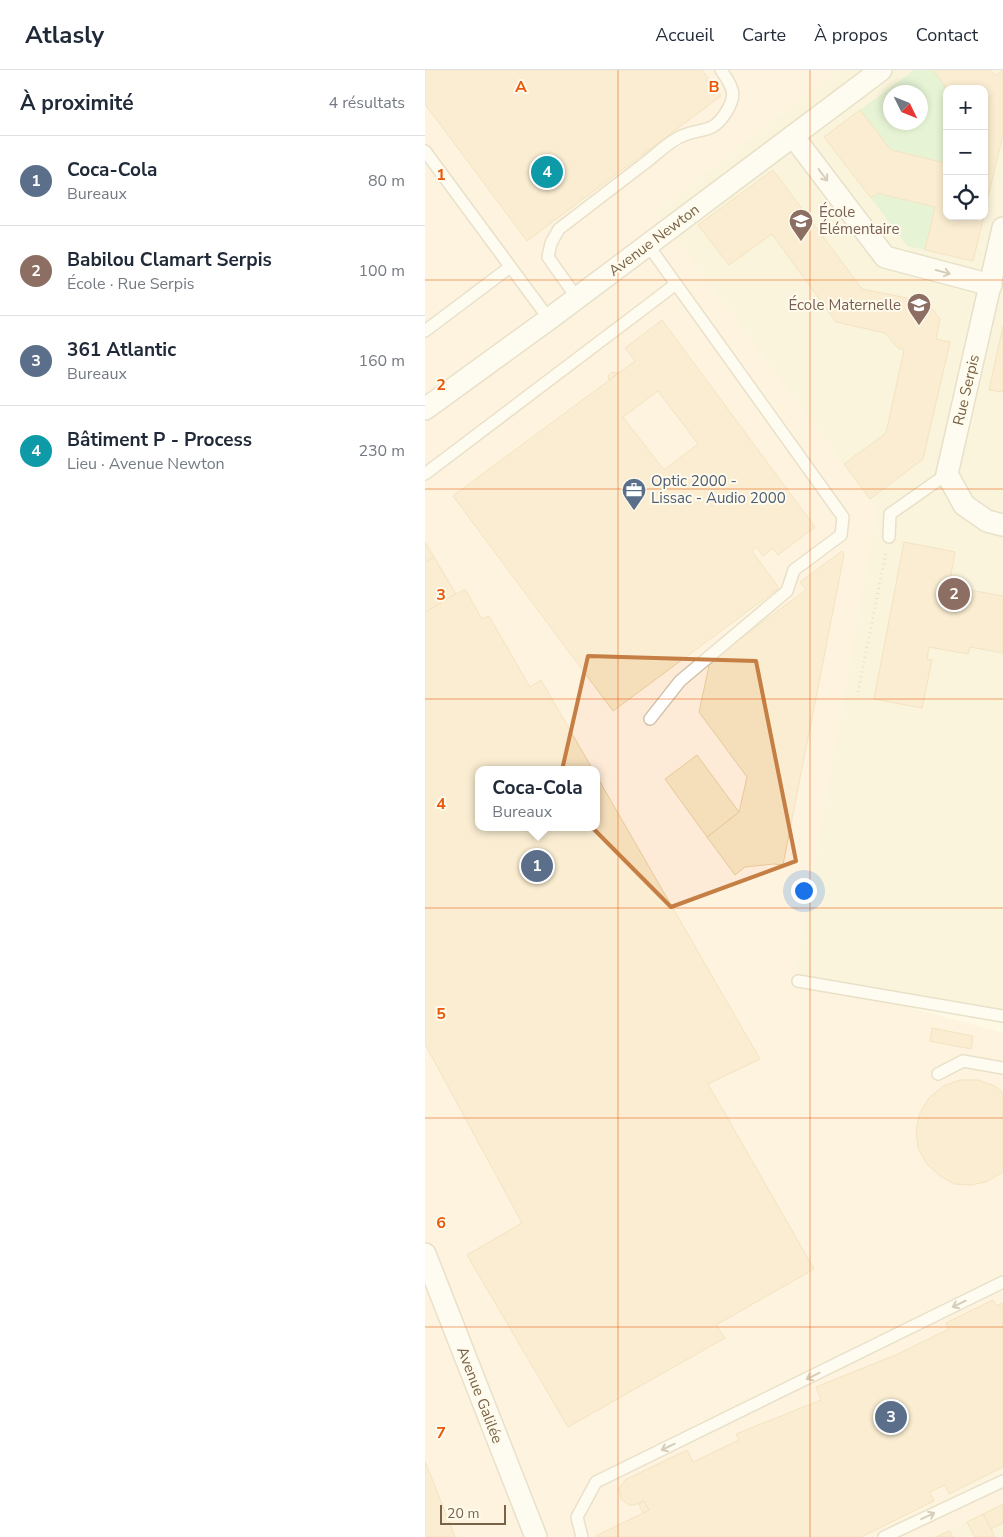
<!DOCTYPE html>
<html lang="fr">
<meta charset="utf-8">
<style>
:root{--surface:#fff;--page:#f2f2f3;--text:#1f2937;--muted:#747a83;--line:#e0e1e3;--accent:#7c563c}
body{margin:0;font-family:"Nunito Sans",sans-serif;background:var(--page);color:var(--text)}
.controls{position:absolute;right:15px;top:15px;display:grid;overflow:hidden;border-radius:10px;box-shadow:0 2px 8px #0003}
.controls button{width:45px;height:45px;display:grid;place-items:center;padding:0;border:0;border-bottom:1px solid var(--line);background:var(--surface);color:var(--text);font:25px sans-serif}
.compass{position:absolute;left:458px;top:15px;width:45px;height:45px;border-radius:50%;background:var(--surface);box-shadow:0 2px 8px #0003;rotate:133deg}
.scale{position:absolute;left:15px;bottom:12px;width:66px;box-sizing:border-box;padding-left:5px;border:2px solid #786348;border-top:0;font-size:14px;line-height:18px;white-space:nowrap;color:#786348;-webkit-text-stroke:4px #fffbec;paint-order:stroke}
.you{position:absolute;left:378px;top:820px;width:18px;height:18px;margin:-12px;border:4px solid #fff;border-radius:50%;background:#1a73e8;box-shadow:0 0 0 8px #1a73e833}
.badge{display:grid;place-items:center;width:32px;height:32px;border-radius:50%;background:var(--accent);color:#fff;font-size:16px;font-weight:700}
.pin{position:absolute;translate:-50% -50%;border:2px solid #fff;box-shadow:0 1px 5px #0006}
.popup{position:absolute;left:50px;top:696px;width:125px;height:65px;box-sizing:border-box;display:grid;place-content:center;border-radius:10px;background:var(--surface);filter:drop-shadow(0 1px 4px #0005);font-size:16px;white-space:nowrap;color:var(--muted)}
.popup b{font-size:19px;color:var(--text)}
.popup::after{content:'';position:absolute;left:50%;top:100%;margin-left:-10px;border:10px solid transparent;border-top-color:var(--surface)}
.list{margin:0;padding:0;list-style:none}
h2{display:flex;justify-content:space-between;align-items:center;height:65px;margin:0;padding:0 20px;font-size:21px}
h2 small{font-size:16px;font-weight:400;color:var(--muted)}
.list li{display:grid;grid-template-columns:32px 1fr auto;gap:15px;align-items:center;box-sizing:border-box;height:90px;padding:0 20px;border-top:1px solid var(--line)}
.list b{display:block;font-size:19px;white-space:nowrap}
.list p{margin:0;font-size:16px;white-space:nowrap;color:var(--muted)}
.list em{font-size:16px;font-style:normal;color:var(--muted)}
.icon{flex:none;width:28px;height:28px;fill:none;stroke:currentColor;stroke-width:2;stroke-linecap:round;stroke-linejoin:round}
.map{position:relative;flex:none;width:578px;height:1467px;overflow:hidden}
header{display:flex;align-items:center;gap:30px;box-sizing:border-box;height:70px;padding:0 25px;background:var(--surface);border-bottom:1px solid var(--line)}
header strong{font-size:24px}
nav{display:flex;gap:28px;margin-inline-start:auto;font-size:18px}
main{display:flex}
aside{flex:1;background:var(--surface)}
.map>svg:first-child{display:block}
</style>
<header>
<strong>Atlasly</strong>
<nav><a>Accueil</a><a>Carte</a><a>À propos</a><a>Contact</a></nav>
</header>
<main>
<aside>
<h2>À proximité<small>4 résultats</small></h2>
<ul class="list">
<li><span class="badge" style="background:#5c6f8a">1</span><div><b>Coca-Cola</b><p>Bureaux</p></div><em>80 m</em></li>
<li><span class="badge" style="background:#8d6e63">2</span><div><b>Babilou Clamart Serpis</b><p>École · Rue Serpis</p></div><em>100 m</em></li>
<li><span class="badge" style="background:#5c6f8a">3</span><div><b>361 Atlantic</b><p>Bureaux</p></div><em>160 m</em></li>
<li><span class="badge" style="background:#0f9aa8">4</span><div><b>Bâtiment P - Process</b><p>Lieu · Avenue Newton</p></div><em>230 m</em></li>
</ul>
</aside>
<div class="map">
<svg width="578" height="1467" viewBox="0 0 578 1467">
<rect width="100%" height="100%" fill="#fdf9e4"/>
<g fill="#f6edd2" fill-rule="evenodd">
<path d="M413,0H578V948L382,909L371,897L452,439L231,142ZM522,19H559V146H522ZM466,22H496V52H466Z"/>
<path d="M578,1433V1467H509Z"/>
</g>
<path fill="#feebd7" fill-rule="evenodd" d="M0,0H413L231,142L452,439L371,897L382,909L578,963V1433L509,1467H0ZM53,700H171V757H53Z"/>
<g fill="#caecc1" fill-rule="evenodd">
<path d="M489,0H508L522,19V86L520,93L466,80L435,40ZM466,22H496V52H466Z"/>
<path d="M452,123L510,137L500,180L482,176L446,128Z"/>
</g>
<g fill="#f5deba" stroke="#e8c899" fill-rule="evenodd">
<path d="M0,0H277L296,26L102,171L0,34Z"/>
<path d="M508,0H566L571,6L578,0V65L559,143V19H522Z"/>
<path d="M435,40L466,80L520,93L522,86V146H559L548,191L500,180L510,137L452,123L446,128L399,67Z"/>
<path d="M348,100L437,219L502,232L515,249L511,269L525,272L498,389L445,429L419,394L461,363L479,280L473,278L460,263L411,252L347,164L304,195L273,155Z"/>
<path d="M237,250L390,457L353,485L348,478L338,486L332,477L327,481L354,518L188,641L28,426L210,291L200,278ZM233,321L273,374L239,400L198,347Z"/>
<path d="M578,256V322L564,320Z"/>
<path d="M187,302L193,303L184,310L183,306Z"/>
<path d="M0,472L9,487L0,492Z"/>
<path d="M479,472L530,482L524,516L578,526V583L545,577L543,584L504,577L502,589L507,590L497,638L449,629Z"/>
<path d="M417,481L419,485L358,795L349,794L320,797L310,805L282,767L314,742L322,707L274,642L285,591L381,520L375,512Z"/>
<path d="M9,487L31,524L0,542V492Z"/>
<path d="M40,519L57,549L64,546L105,617L116,610L168,700H53V757H171V705L335,989L283,1014L389,1199L291,1255L300,1268L143,1357L42,1185L97,1153L0,974V542Z"/>
<path d="M272,685L314,742L282,767L240,709Z"/>
<path d="M507,958L548,966L546,979L505,971Z"/>
<path d="M535,1010H553L570,1016L578,1023V1102L561,1112L545,1115L529,1114L515,1106L502,1094L493,1078L491,1060L495,1043L504,1028L518,1016Z"/>
<path d="M568,1230L571,1236L578,1233V1397L524,1424L520,1415L505,1422L509,1431L436,1467H171V1466L224,1440L219,1431L209,1435H204L196,1429L194,1418L200,1410L262,1380L268,1392L314,1370L311,1364L396,1330L391,1317L473,1284L524,1259L521,1253Z"/>
<path d="M0,1391L30,1467H0Z"/>
<path d="M219,1431L224,1440L218,1443L214,1434Z"/>
<path d="M578,1434V1453L566,1459L558,1444Z"/>
<path d="M558,1444L566,1459L570,1467H550L542,1452Z"/>
<path d="M524,1461L528,1467H511Z"/>
</g>
<g fill="none" stroke-linecap="round" stroke-linejoin="round">
<defs>
<g id="service">
<path d="M0,81L124,249"/>
<path d="M223,175L418,447L416,465L369,500L362,521L255,611L225,649"/>
<path d="M152,228L123,187L126,173L134,159C163,137 191,115 220,93C231,85 244,71 257,66C276,57 286,65 300,44C313,25 308,17 296,0"/>
<path d="M0,261L85,197"/>
<path d="M0,404L251,214"/>
<path d="M464,467L465,444L522,404"/>
<path d="M373,911L578,946"/>
<path d="M513,1004L538,991L578,998"/>
<path d="M157,1467L152,1447L171,1412L578,1212"/>
<path d="M459,1467L578,1411"/>
</g>
<g id="minor">
<path d="M368,66L460,187L566,215"/>
<path d="M578,158L522,404L539,435L562,451L578,455"/>
<path d="M0,339L124,249L456,0"/>
<path d="M0,1184L111,1467"/>
</g>
</defs>
<use href="#service" stroke="#d0c2aa" stroke-width="14"/>
<use href="#minor" stroke="#d0c2aa" stroke-width="24"/>
<path stroke="#dac19d" stroke-width="3" stroke-dasharray="1 4" stroke-linecap="butt" d="M433,622L461,482"/>
<use href="#service" stroke="#fff" stroke-width="11"/>
<use href="#minor" stroke="#fff" stroke-width="21"/>
</g>
<defs><path id="oneway-shaft" d="M-6 0H5M1.5-3L5.5 0L1.5 3" fill="none" stroke-width="1.6" stroke-linecap="round" stroke-linejoin="round" transform="scale(1.25)"/></defs>
<g stroke="#a79a88">
<use href="#oneway-shaft" transform="translate(398 105) rotate(53)"/>
<use href="#oneway-shaft" transform="translate(518 202) rotate(15)"/>
<use href="#oneway-shaft" transform="translate(534 1234) rotate(154)"/>
<use href="#oneway-shaft" transform="translate(388 1306) rotate(154)"/>
<use href="#oneway-shaft" transform="translate(243 1377) rotate(154)"/>
<use href="#oneway-shaft" transform="translate(503 1446) rotate(-25)"/>
</g>
<path d="M0 0H578V1467H0ZM163,586L331,591L371,791L246,837L132,722Z" fill="#fdf9e4" fill-opacity=".55" fill-rule="evenodd"/>
<path fill="none" stroke="#c57e44" stroke-width="4" stroke-linejoin="round" d="M163,586L331,591L371,791L246,837L132,722Z"/>
<path fill="none" stroke="#e8590c" stroke-width="1" stroke-opacity="0.55" d="M193,0V1467M385,0V1467M0,210H578M0,419H578M0,629H578M0,838H578M0,1048H578M0,1257H578"/>
<defs>
<symbol id="school-pin" viewBox="-11 -11 22 30"><path d="M0 17L-7.5 6A9.5 9.5 0 1 1 7.5 6Z" fill="#8d6e63" stroke="#fffbec"/><path d="M0-5L7-2L0 1L-7-2ZM-4 1L0 2.5L4 1V4Q0 6-4 4Z" fill="#fff"/></symbol>
<symbol id="office-pin" viewBox="-11 -11 22 30"><path d="M0 17L-7.5 6A9.5 9.5 0 1 1 7.5 6Z" fill="#5c6f8a" stroke="#fffbec"/><path d="M-6-3h4V-5.5h4V-3h4V5H-6ZM-1-4.5V-3h2v-1.5ZM-6 0V1H6V0Z" fill="#fff"/></symbol>
</defs>
<g fill-rule="evenodd">
<use href="#school-pin" x="362" y="137" width="28" height="38"/>
<use href="#school-pin" x="480" y="221" width="28" height="38"/>
<use href="#office-pin" x="195" y="406" width="28" height="38"/>
</g>
<g text-anchor="middle" stroke-width="4" stroke-linejoin="round" paint-order="stroke">
<g font-size="15" fill="#785e54" stroke="#fffbec" text-anchor="start">
<text x="394" y="147">École<tspan x="394" dy="17">Élémentaire</tspan></text>
<text x="476" y="240" text-anchor="end">École Maternelle</text>
</g>
<g font-size="15" fill="#786348" stroke="#fffbec">
<text transform="translate(229 170) rotate(-37)" y="5">Avenue Newton</text>
<text transform="translate(541 320) rotate(-77)" y="5">Rue Serpis</text>
<text transform="translate(55 1325) rotate(69)" y="5">Avenue Galilée</text>
</g>
<g font-size="15" fill="#4e5e75" stroke="#fffbec" text-anchor="start">
<text x="226" y="416">Optic 2000 -<tspan x="226" dy="17">Lissac - Audio 2000</tspan></text>
</g>
</g>
<g font-size="16" text-anchor="middle" font-weight="bold" fill="#e8590c" stroke="#fffbec" stroke-width="4" stroke-linejoin="round" paint-order="stroke">
<text x="96" y="22">A</text>
<text x="289" y="22">B</text>
<text x="16" y="110">1</text>
<text x="16" y="320">2</text>
<text x="16" y="530">3</text>
<text x="16" y="739">4</text>
<text x="16" y="949">5</text>
<text x="16" y="1158">6</text>
<text x="16" y="1368">7</text>
</g>
</svg>
<div class="controls">
<button>+</button>
<button>−</button>
<button><svg class="icon" aria-label="locate" viewBox="0 0 24 24"><circle cx="12" cy="12" r="6"/><path d="M12 2v4M12 18v4M2 12h4M18 12h4"/></svg></button>
</div>
<svg class="compass" viewBox="-18 -18 36 36"><path d="M0-13l5 13h-10z" fill="#e53935"/><path d="M0 13l5-13h-10z" fill="#747a83"/></svg>
<div class="scale">20 m</div>
<div class="you"></div>
<div class="pin badge" style="left:112px;top:796px;background:#5c6f8a">1</div>
<div class="popup"><b>Coca-Cola</b>Bureaux</div>
<div class="pin badge" style="left:529px;top:524px;background:#8d6e63">2</div>
<div class="pin badge" style="left:466px;top:1347px;background:#5c6f8a">3</div>
<div class="pin badge" style="left:122px;top:102px;background:#0f9aa8">4</div>
</div>
</main>
